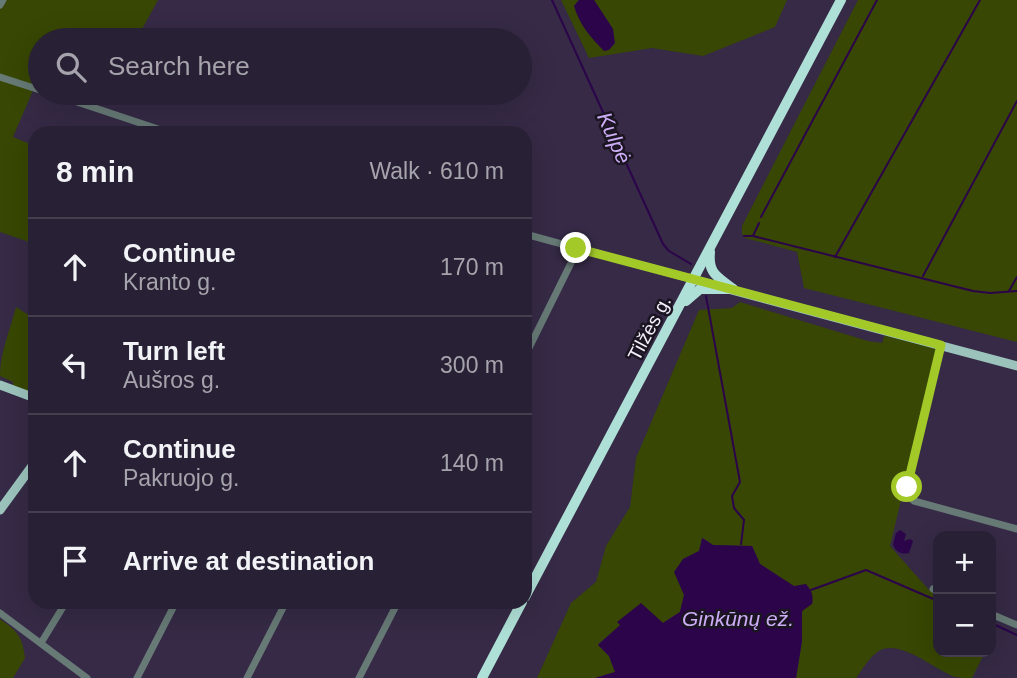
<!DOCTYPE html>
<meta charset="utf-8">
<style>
:root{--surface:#282034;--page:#342d40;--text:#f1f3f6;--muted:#a5a3ac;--line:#443e4f}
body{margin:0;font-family:Arial,sans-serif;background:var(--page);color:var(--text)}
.controls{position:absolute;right:21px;bottom:21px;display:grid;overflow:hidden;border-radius:14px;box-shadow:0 7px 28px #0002}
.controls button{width:63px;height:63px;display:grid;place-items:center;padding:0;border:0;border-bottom:2px solid var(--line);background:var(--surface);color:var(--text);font:35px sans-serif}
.stop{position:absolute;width:21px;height:21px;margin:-16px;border:5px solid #a2c928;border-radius:50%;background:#fff}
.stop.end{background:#a2c928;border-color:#fff;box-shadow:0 2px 7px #0008}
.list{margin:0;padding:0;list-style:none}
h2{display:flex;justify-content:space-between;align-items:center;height:91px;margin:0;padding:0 28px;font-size:30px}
h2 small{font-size:23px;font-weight:400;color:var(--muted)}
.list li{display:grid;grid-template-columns:46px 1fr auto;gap:21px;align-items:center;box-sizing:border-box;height:98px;padding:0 28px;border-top:2px solid var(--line)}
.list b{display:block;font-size:26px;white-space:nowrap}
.list p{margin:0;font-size:23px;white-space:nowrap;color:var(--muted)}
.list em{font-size:23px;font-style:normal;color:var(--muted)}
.icon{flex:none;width:38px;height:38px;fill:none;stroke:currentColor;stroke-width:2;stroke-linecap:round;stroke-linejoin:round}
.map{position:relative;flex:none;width:1017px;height:678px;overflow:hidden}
.search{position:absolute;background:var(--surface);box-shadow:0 7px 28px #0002;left:28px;top:28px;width:504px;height:77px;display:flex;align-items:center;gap:18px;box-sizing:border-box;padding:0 24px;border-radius:38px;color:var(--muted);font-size:26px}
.panel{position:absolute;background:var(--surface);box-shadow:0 7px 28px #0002;left:28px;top:126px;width:504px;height:483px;border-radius:21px}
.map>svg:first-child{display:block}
</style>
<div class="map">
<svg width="1017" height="678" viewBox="0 0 1017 678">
<rect width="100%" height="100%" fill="#362a46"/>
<g fill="#384703">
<path d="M0,0H158L136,40H64L57,38L56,40H40V74L13,137L35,146V244L0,232Z"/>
<path d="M561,0H579L576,3L613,29L594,0H787L775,27L703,56L652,48L589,58Z"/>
<path d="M858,0H1017V342L804,288L797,252L745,238L742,234V226Z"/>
<path d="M740,302L868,341L882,343L885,334L938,347L890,546L930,591L938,594V652H985L972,678C967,678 961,678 955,677C936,670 904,642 883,649C871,653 863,669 856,678H796L802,641L801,615L804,608L806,584L794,587L760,564L752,546L713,545L703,538L699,551L683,559L684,595L680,612L663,623L621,625L598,644L609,656L615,672L595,678H537L571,603L596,582L606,546L630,507L636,458L699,310L732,308Z"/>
<path d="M16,307L35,319V394L13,386V382L0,376C0,352 10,331 16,307Z"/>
<path d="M0,619C18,632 22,636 25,658L13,678H0Z"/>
</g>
<g fill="#2b044a">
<path d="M579,0H594L613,29L615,43L609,50L604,51C591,38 579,24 574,6Z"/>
<path d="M900,530L906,534L904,541L910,539L913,541L909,553C902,555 895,552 893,544L896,533Z"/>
<path d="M702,538L713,545L752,546L760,564L794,586L806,584C811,590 814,595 812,604L802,611V641L796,678H595L615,672L609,656L598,645L620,625L617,622L641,603L663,623L680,612L684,595L674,572L683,559L699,551Z"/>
</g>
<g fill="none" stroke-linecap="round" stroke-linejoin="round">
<g stroke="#2b044a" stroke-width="2">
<path d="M552,0L663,244L669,251L691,264"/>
<path d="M761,217L877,0"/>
<path d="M744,236H753L759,223"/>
<path d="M753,236L973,291L990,293L1017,291"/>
<path d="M835,257L980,0"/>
<path d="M923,276L1017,101"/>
<path d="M1009,291L1017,277"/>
<path d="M706,296L740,482L732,496L734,508L744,520L741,544"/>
<path d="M811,590L866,570L938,601"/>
<path d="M991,623L1017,635"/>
</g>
<g stroke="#677a76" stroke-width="7">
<path d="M0,5L3,0"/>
<path d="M0,77L40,90"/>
<path d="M50,93L170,133"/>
<path d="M525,234L694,280"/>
<path d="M941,346L907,487L908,496L914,501L1017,529"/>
<path d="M525,356L575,255L576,248"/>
<path d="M933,589L938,592"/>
<path d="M0,613L87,678"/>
<path d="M991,614L1017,625"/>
<path d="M41,643L66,602"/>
<path d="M137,678L176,602"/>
<path d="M247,678L286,602"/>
<path d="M359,678L398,602"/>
</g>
<g stroke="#9bc3bc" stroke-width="9">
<path d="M694,280L1017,366"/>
<path d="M0,385L35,398"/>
<path d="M0,510L35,462"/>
</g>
<g stroke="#afe0d7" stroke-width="10">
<path d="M710,252C708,274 717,276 733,289"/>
<path d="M686,301L700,289H733"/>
<path d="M525,597L841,0"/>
<path d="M482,678L522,602"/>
</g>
</g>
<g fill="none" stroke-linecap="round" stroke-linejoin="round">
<path stroke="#a2c928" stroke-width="9" d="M576,248L941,345L907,487"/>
</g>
<g text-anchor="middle" stroke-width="5" stroke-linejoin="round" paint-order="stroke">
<g font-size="19" fill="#f5f0fe" stroke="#1b1522">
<text transform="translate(649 328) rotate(-62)" y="7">Tilžės g.</text>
</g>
<g font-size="21" font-style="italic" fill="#ccadf6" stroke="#1b1522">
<text transform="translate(614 138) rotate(66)" y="7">Kulpė</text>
<text x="738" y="626">Ginkūnų ež.</text>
</g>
</g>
</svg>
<div class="controls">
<button>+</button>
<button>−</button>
</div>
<div class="stop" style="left:907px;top:487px"></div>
<div class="stop end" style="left:576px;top:248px"></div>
<div class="search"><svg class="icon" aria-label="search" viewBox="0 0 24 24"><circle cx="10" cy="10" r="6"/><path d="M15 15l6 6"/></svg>Search here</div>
<section class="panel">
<h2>8 min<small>Walk · 610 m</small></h2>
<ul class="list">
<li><svg class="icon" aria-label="ahead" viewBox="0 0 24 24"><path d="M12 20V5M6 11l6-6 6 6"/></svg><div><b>Continue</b><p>Kranto g.</p></div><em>170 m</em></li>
<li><svg class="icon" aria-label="left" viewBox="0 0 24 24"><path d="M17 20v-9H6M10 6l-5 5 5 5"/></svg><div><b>Turn left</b><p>Aušros g.</p></div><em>300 m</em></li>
<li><svg class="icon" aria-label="ahead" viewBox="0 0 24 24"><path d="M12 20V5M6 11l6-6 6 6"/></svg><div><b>Continue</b><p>Pakruojo g.</p></div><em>140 m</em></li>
<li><svg class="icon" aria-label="arrive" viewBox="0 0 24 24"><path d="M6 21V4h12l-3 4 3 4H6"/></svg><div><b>Arrive at destination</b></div></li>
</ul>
</section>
</div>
